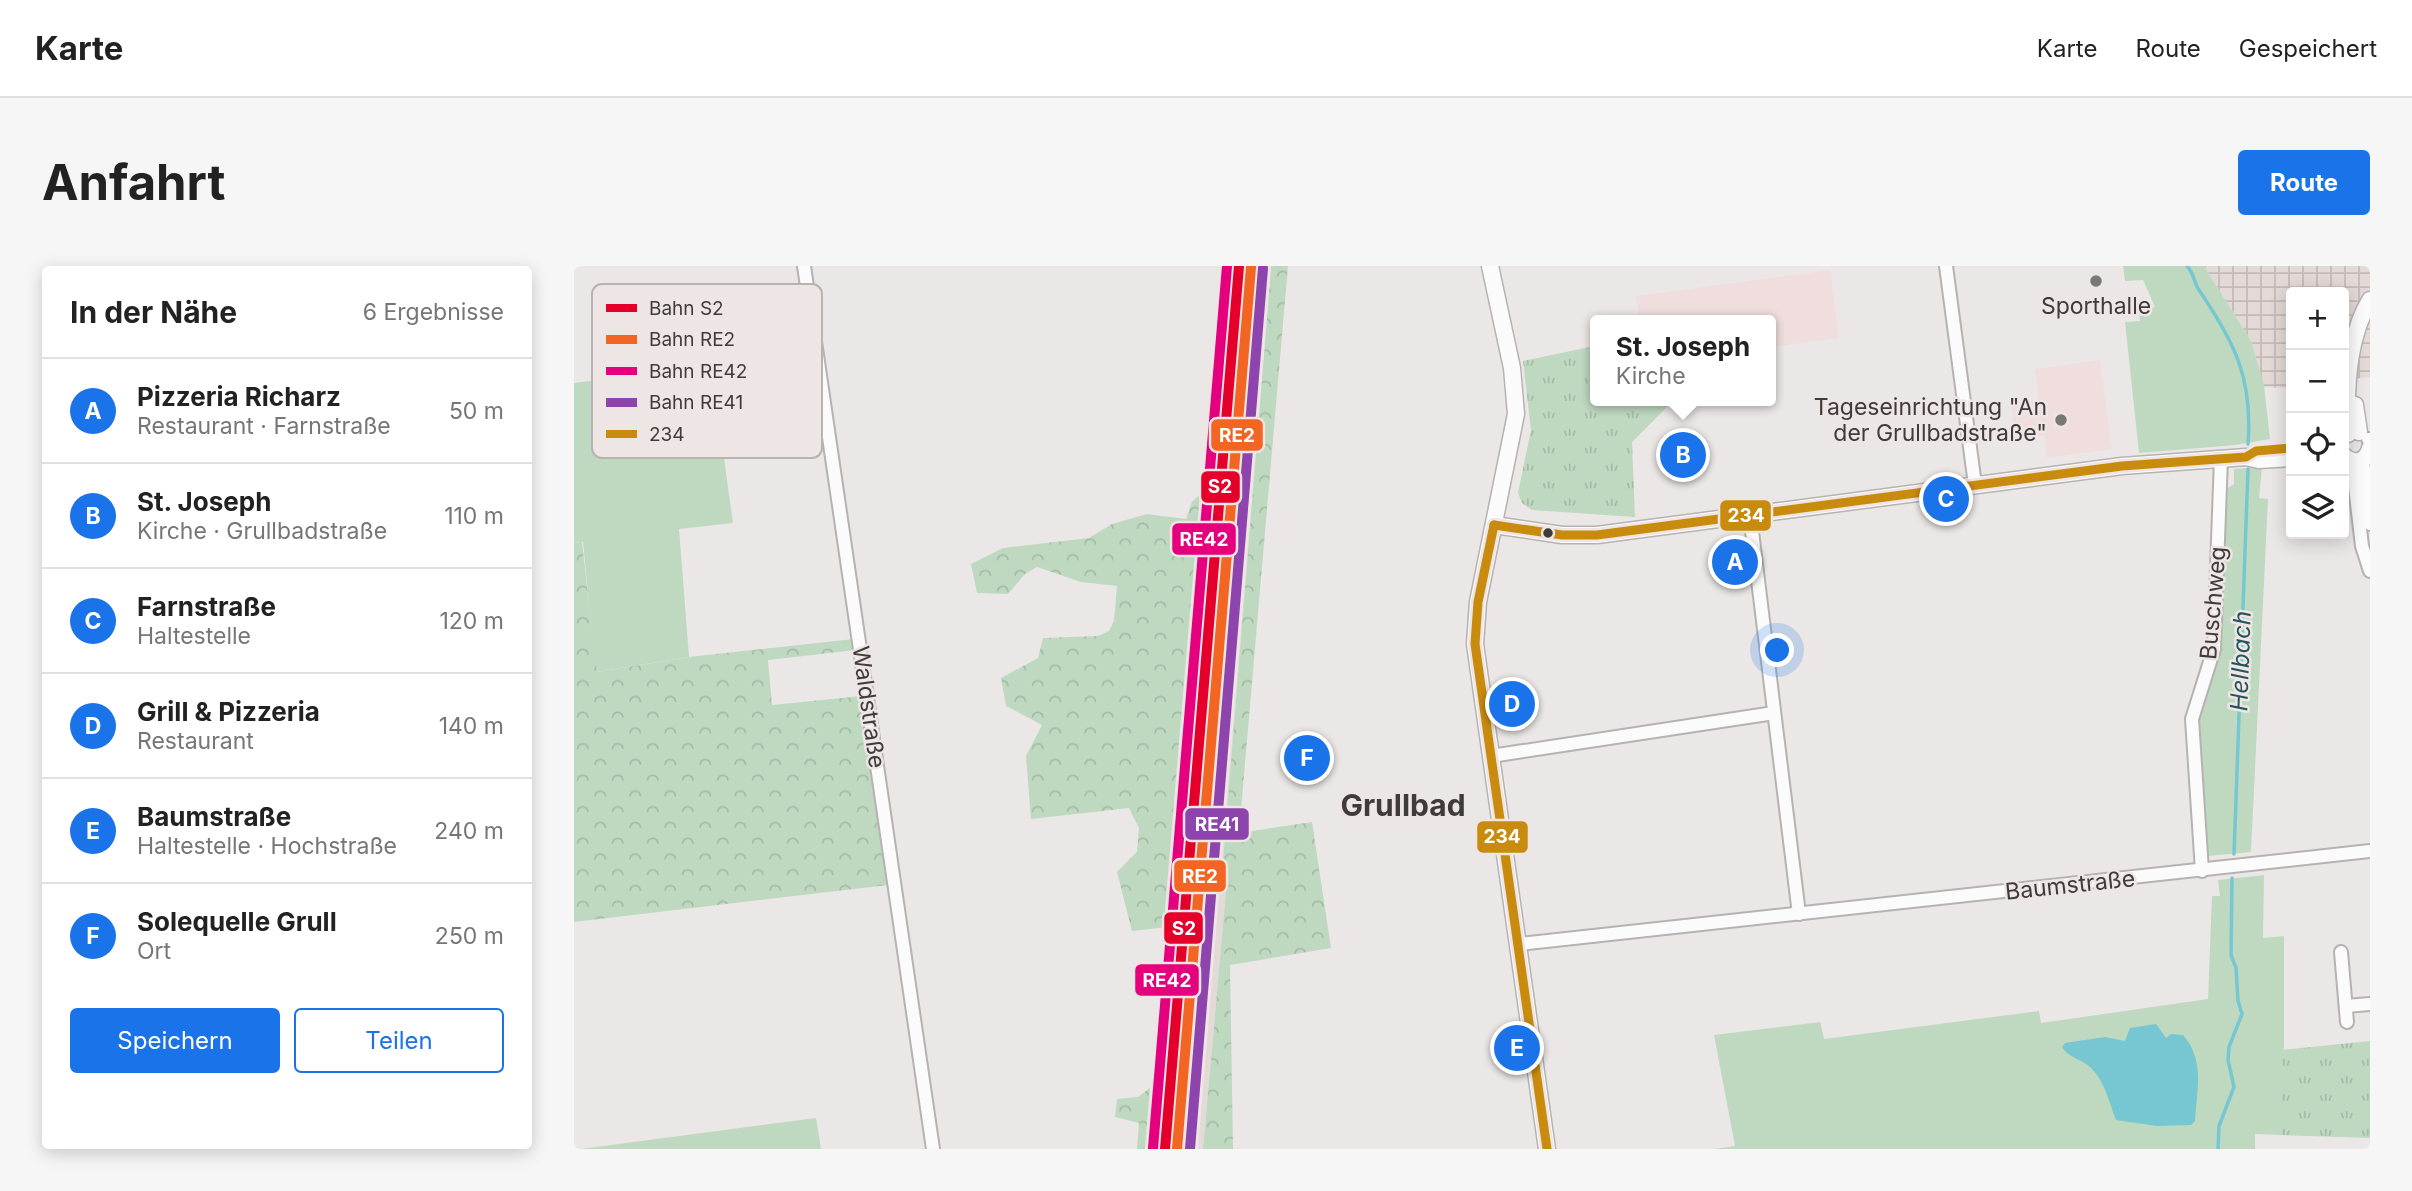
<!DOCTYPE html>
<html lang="de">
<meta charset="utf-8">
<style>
:root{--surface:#fff;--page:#f6f6f6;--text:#222;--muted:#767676;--line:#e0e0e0;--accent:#1a73e8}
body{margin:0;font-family:Inter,sans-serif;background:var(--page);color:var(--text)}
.controls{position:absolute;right:21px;top:21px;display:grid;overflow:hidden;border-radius:7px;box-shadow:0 4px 18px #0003}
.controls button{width:63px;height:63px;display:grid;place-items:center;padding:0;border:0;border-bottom:2px solid var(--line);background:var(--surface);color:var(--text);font:35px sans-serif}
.you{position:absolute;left:1204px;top:385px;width:24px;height:24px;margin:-18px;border:5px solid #fff;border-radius:50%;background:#1a73e8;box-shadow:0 0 0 10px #1a73e833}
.badge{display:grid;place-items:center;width:46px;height:46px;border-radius:50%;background:var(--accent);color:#fff;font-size:23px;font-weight:700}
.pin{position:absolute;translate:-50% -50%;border:4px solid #fff;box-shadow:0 2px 7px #0006}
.popup{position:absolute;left:1016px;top:49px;width:186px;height:91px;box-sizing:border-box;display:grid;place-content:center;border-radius:7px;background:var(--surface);filter:drop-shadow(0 2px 5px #0005);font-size:23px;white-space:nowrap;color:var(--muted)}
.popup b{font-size:26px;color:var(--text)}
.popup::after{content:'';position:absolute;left:50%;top:100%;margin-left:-14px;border:14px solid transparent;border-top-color:var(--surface)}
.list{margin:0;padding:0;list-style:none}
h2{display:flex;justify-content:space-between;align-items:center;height:91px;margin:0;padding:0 28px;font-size:30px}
h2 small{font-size:23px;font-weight:400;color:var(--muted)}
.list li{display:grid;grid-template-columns:46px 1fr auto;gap:21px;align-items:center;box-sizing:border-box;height:105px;padding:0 28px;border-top:2px solid var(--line)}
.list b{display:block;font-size:26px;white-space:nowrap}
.list p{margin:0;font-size:23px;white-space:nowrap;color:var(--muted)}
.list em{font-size:23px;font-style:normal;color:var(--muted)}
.actions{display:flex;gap:14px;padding:21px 28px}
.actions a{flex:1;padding:16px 0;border:2px solid var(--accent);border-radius:7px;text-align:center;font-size:24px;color:var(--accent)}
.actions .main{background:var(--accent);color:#fff}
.icon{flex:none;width:38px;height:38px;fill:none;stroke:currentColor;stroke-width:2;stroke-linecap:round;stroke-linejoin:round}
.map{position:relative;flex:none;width:1796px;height:883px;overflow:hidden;border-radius:7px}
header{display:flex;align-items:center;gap:42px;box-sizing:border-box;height:98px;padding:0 35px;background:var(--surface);border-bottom:2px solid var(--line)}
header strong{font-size:33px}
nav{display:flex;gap:38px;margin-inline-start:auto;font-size:24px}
.intro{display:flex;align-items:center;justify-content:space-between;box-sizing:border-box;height:168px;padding:0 42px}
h1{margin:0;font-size:49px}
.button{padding:18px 32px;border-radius:7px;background:var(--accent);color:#fff;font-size:24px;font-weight:700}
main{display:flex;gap:42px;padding:0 42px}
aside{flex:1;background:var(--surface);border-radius:7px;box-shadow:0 4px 18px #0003}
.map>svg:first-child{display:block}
</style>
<header>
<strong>Karte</strong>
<nav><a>Karte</a><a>Route</a><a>Gespeichert</a></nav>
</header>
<div class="intro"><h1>Anfahrt</h1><a class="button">Route</a></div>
<main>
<aside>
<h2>In der Nähe<small>6 Ergebnisse</small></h2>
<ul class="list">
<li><span class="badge">A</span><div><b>Pizzeria Richarz</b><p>Restaurant · Farnstraße</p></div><em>50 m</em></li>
<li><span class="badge">B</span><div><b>St. Joseph</b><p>Kirche · Grullbadstraße</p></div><em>110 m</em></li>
<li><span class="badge">C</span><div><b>Farnstraße</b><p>Haltestelle</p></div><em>120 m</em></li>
<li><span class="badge">D</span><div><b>Grill &amp; Pizzeria</b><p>Restaurant</p></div><em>140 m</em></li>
<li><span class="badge">E</span><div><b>Baumstraße</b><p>Haltestelle · Hochstraße</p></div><em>240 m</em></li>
<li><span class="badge">F</span><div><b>Solequelle Grull</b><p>Ort</p></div><em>250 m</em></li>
</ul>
<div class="actions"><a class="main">Speichern</a><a>Teilen</a></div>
</aside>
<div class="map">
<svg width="1796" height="883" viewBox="0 0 1796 883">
<defs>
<pattern id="industrial-grid" width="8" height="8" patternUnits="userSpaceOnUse" patternTransform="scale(1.75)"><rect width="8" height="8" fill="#e3d9d6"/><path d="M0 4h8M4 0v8" fill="none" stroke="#c4bbb8"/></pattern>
<pattern id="forest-crowns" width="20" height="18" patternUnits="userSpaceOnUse" patternTransform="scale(1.75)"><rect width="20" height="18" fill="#bed9bf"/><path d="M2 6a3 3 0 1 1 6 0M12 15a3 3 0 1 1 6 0" fill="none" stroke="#a4bba5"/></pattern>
<pattern id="park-tufts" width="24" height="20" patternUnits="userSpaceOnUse" patternTransform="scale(1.75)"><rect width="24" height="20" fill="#bed9bf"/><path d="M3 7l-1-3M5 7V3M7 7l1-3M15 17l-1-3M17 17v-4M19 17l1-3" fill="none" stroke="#a4bba5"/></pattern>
</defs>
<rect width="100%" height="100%" fill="#ebe7e6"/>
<path fill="url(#industrial-grid)" d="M1630,0H1796V111L1770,114V26H1717V138L1712,122L1690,121L1677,75Z"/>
<g fill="#efdedd">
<path d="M1256,4L1265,72L1197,81L1196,54H1066L1062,30Z"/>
<path d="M1526,94L1538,183L1473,192L1470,170L1442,173L1437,138L1465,134L1461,103Z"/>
</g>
<path fill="#e3d9d6" d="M660,0H697L649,595L653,614L629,883H583L588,822L582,820L598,661L602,660Z"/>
<g fill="#bed9bf">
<path d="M1549,0H1630L1677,75L1690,119L1696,173L1662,179L1565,187L1551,56L1566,55L1565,43L1581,41L1569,14L1551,15Z"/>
<path d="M137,100L159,257L105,263L115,391L22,406L9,276L0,277V117Z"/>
<path d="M1688,201L1685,232L1694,233L1677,586L1634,590L1625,452L1646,385L1652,223L1660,218V203Z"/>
<path d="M1690,609L1689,672L1710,670V783L1707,785V869L1681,868V883H1140L1161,880L1140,769L1246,756L1250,773L1465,745L1467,757L1634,733L1638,630H1646L1644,614Z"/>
<path d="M242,852L247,883H7Z"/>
</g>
<g fill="url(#forest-crowns)">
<path d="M697,0H714L665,567L738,556L757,682L656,699L659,883H629L653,614L649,595Z"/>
<path d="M627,227H640L602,660L558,665L543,606L563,586L565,562L555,542L457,553L452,490L468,459L432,440L427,412L464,392L469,372L524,370L535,365L540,355L543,320L507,316L463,301L451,308L434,328L403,327L397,298L429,282L515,272L538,258L573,248L612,253L618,236Z"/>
<path d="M8,276L23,406L115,391L280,373L282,384L194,394L198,439L288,430L314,619L0,656V277Z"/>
<path d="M577,821H588L583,883H563L565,857L541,851L543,833L564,831Z"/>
</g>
<g fill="url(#park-tufts)">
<path d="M1021,80V135H1099L1058,176L1061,251L958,244L948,237L944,227L957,164L949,95Z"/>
<path d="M1796,775V872L1707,869V784Z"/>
</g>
<path fill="#77c7d2" d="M1582,758L1592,772L1597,768L1609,769C1631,794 1623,824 1621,855L1617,859L1583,860L1542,854C1535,836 1531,815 1516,801C1507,793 1495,792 1488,781L1491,777L1531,771L1551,775L1556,762Z"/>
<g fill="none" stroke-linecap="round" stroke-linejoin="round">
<g stroke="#77c7d2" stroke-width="3.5">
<path d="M1613,0C1620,7 1620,17 1625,24C1661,77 1679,113 1674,178"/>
<path d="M1660,588L1674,203"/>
<path d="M1644,883L1645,860L1660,821L1654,794L1655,781L1668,748L1664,735L1662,702L1657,689L1658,612"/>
</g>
<defs>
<g id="minor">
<path d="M230,0L359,883"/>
<path d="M1372,0L1401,219"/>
<path d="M1794,173H1796"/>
<path d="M1789,194L1796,258"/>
<path d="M1778,195L1788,280L1796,305"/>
<path d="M1176,249L1225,648"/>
<path d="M917,490L1200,447"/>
<path d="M1628,605L1618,453L1640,383L1647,192"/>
<path d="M946,678L1796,585"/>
<path d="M1767,686L1773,756"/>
<path d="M1772,740L1796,738"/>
</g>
<g id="tertiary">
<path d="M916,0L938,102L942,148L904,336L901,378L973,883"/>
<path d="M1781,139L1785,166"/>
<path d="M1774,168C1771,124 1773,73 1796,34"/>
<path d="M1770,190C1780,200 1793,195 1796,182"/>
<path d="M920,259L988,269H1023L1548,200L1672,191L1685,194L1717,192"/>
</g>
</defs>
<use href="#minor" stroke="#b5b2b1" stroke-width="16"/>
<use href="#tertiary" stroke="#b5b2b1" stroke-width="19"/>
<use href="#minor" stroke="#fcfbfb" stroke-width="12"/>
<use href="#tertiary" stroke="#fcfbfb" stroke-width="16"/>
<defs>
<path id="rail" d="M609,883L683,0"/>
</defs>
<use href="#rail" stroke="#cdcccc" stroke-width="6"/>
<use href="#rail" stroke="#ede6e4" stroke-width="3.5" stroke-dasharray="10" stroke-linecap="butt"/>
<defs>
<g id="bus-1">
<path d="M920,259L988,269H1023L1548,200L1672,191L1682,185L1717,182"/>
<path d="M920,259L904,336L901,378L973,883"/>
</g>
</defs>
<use href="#bus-1" stroke="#ede6e4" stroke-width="14"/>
<use href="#bus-1" stroke="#c98b0e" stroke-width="9"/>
<defs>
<path id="rail-1" d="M591,883L665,0"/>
<path id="rail-2" d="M603,883L677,1"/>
<path id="rail-3" d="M579,882L653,0"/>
<path id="rail-4" d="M616,883L689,2"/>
</defs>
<use href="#rail-1" stroke="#ede6e4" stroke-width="16"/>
<use href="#rail-2" stroke="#ede6e4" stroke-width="16"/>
<use href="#rail-3" stroke="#ede6e4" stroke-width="16"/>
<use href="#rail-4" stroke="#ede6e4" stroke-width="16"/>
<use href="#rail-1" stroke="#e4002b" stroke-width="10"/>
<use href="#rail-2" stroke="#f26522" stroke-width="10"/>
<use href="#rail-3" stroke="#e5007d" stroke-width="10"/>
<use href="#rail-4" stroke="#8e44ad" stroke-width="10"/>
</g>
<g fill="#7b7776" stroke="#ede6e4" stroke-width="2.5">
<circle cx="1522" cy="15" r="7"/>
<circle cx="1487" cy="154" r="7"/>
</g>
<circle fill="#3e3b3a" stroke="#ede6e4" stroke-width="2.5" cx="974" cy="267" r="6"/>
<g text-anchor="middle" stroke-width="5" stroke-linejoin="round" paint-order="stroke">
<g font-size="23" fill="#3e3b3a" stroke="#ede6e4">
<text x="1522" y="48">Sporthalle</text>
<text x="1473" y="149" text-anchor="end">Tageseinrichtung "An<tspan x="1473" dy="26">der Grullbadstraße"</tspan></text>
</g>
<g font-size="23" fill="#3e3b3a" stroke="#ede6e4">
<text transform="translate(1639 337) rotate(-85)" y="8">Buschweg</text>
<text transform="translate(295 441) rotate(82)" y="8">Waldstraße</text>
<text transform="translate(1496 619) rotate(-6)" y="8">Baumstraße</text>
</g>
<g font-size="24" font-style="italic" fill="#24555c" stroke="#ede6e4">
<text transform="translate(1667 395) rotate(-88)" y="8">Hellbach</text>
</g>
<g font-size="30" font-weight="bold" fill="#3e3b3a" stroke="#ede6e4">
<text x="829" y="550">Grullbad</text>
</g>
</g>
<rect x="18" y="18" width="230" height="174" rx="10" fill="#ede6e4" stroke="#b8b3b1" stroke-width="2"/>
<rect x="32" y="38" width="31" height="8" fill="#e4002b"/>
<rect x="32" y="69" width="31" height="9" fill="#f26522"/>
<rect x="32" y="101" width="31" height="8" fill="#e5007d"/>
<rect x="32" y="132" width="31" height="9" fill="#8e44ad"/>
<rect x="32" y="164" width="31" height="8" fill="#c98b0e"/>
<g font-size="19" fill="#3e3b3a">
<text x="75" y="49">Bahn S2</text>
<text x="75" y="80">Bahn RE2</text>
<text x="75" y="112">Bahn RE42</text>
<text x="75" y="143">Bahn RE41</text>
<text x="75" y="175">234</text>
</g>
<g stroke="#ede6e4" stroke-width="2.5">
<rect x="636" y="152" width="54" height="34" rx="7" fill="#f26522"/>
<rect x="626" y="204" width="41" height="34" rx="7" fill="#e4002b"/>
<rect x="1145" y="233" width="53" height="33" rx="7" fill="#c98b0e"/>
<rect x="597" y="256" width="66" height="34" rx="7" fill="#e5007d"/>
<rect x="610" y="541" width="66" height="34" rx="7" fill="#8e44ad"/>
<rect x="902" y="554" width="53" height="34" rx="7" fill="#c98b0e"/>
<rect x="599" y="593" width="54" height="34" rx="7" fill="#f26522"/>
<rect x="589" y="645" width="41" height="34" rx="7" fill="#e4002b"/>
<rect x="560" y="697" width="66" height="34" rx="7" fill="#e5007d"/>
</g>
<g font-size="19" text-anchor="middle" font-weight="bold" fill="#fff">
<text x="663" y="176">RE2</text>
<text x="646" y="227">S2</text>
<text x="1172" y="256">234</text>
<text x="630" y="280">RE42</text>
<text x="643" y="565">RE41</text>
<text x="928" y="577">234</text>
<text x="626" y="617">RE2</text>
<text x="610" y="669">S2</text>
<text x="593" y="721">RE42</text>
</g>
</svg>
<div class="controls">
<button>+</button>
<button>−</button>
<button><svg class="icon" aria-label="locate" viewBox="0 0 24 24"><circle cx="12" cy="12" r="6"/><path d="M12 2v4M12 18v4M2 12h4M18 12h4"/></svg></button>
<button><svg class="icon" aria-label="layers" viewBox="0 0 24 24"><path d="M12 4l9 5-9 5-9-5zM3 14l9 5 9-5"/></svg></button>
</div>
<div class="you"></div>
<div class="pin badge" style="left:1161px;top:296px">A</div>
<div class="pin badge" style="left:1109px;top:189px">B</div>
<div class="popup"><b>St. Joseph</b>Kirche</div>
<div class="pin badge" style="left:1372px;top:233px">C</div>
<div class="pin badge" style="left:938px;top:438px">D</div>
<div class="pin badge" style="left:943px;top:782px">E</div>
<div class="pin badge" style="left:733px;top:492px">F</div>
</div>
</main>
